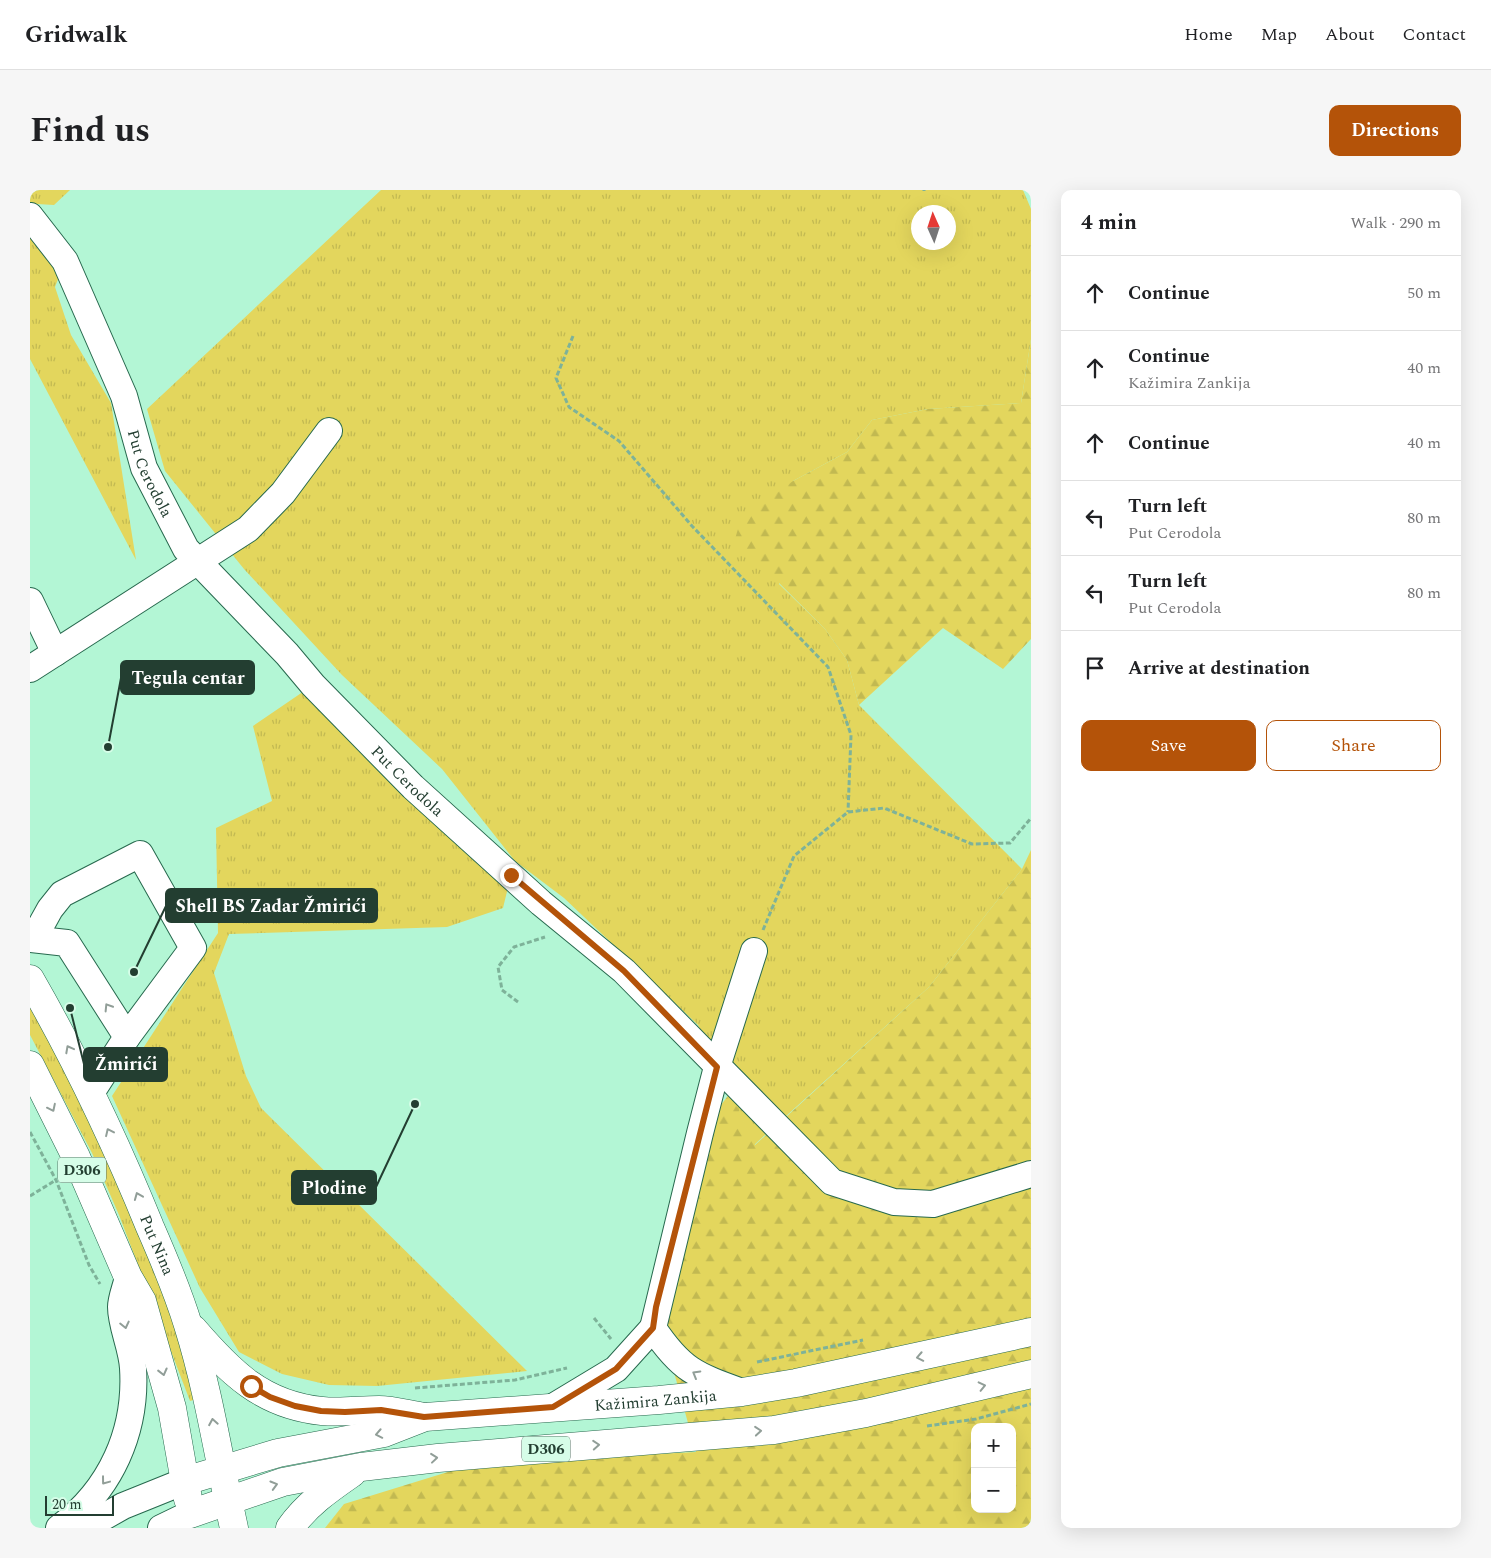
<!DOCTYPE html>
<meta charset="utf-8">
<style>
:root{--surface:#fff;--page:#f6f6f6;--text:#202124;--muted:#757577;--line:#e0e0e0;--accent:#b45309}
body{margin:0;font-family:Spectral,serif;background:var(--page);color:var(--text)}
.controls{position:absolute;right:15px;bottom:15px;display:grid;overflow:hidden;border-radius:10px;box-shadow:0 5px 20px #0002}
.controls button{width:45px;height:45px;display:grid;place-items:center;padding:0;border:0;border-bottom:1px solid var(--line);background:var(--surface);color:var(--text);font:25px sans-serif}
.compass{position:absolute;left:881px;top:15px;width:45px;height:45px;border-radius:50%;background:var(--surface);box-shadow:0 5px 20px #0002;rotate:357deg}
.scale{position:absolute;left:15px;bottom:12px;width:69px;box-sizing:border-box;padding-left:5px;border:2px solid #233e31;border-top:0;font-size:14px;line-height:18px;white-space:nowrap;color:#233e31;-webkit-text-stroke:4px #d6fde8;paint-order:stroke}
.stop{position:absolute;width:15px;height:15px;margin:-11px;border:4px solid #b45309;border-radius:50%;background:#fff}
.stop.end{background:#b45309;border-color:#fff;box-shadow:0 1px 5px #0008}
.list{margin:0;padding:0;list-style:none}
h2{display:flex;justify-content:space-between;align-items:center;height:65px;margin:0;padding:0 20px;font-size:21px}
h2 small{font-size:16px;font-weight:400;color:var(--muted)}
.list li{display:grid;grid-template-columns:32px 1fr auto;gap:15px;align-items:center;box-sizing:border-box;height:75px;padding:0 20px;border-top:1px solid var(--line)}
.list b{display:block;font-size:19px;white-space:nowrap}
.list p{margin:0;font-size:16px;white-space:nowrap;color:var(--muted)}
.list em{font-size:16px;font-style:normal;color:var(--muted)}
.actions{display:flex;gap:10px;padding:15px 20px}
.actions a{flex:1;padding:11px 0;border:1px solid var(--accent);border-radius:10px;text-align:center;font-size:18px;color:var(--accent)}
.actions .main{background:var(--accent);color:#fff}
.icon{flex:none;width:28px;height:28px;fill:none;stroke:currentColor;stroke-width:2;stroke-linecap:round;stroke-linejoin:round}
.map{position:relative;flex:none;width:1001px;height:1338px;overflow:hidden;border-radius:10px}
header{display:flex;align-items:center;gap:30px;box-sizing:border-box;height:70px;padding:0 25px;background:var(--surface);border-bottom:1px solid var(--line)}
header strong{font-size:24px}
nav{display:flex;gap:28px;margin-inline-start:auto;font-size:18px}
.intro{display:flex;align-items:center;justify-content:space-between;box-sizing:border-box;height:120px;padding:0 30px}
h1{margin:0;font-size:35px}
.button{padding:12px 22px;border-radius:10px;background:var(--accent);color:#fff;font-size:18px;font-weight:700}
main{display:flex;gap:30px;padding:0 30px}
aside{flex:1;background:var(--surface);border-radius:10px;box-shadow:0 5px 20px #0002}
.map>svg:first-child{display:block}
</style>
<header>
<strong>Gridwalk</strong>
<nav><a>Home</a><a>Map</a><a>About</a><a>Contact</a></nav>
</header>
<div class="intro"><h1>Find us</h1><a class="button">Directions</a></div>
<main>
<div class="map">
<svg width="1001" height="1338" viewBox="0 0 1001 1338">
<defs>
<pattern id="grass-tufts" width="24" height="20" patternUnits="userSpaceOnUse" patternTransform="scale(1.25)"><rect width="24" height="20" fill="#e3d65d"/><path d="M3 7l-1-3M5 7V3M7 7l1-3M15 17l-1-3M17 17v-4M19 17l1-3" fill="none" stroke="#c2b951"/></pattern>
<pattern id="forest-firs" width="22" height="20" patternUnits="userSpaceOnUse" patternTransform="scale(1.25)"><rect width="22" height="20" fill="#e3d65d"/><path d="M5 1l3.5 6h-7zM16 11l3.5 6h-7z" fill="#c2b951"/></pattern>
</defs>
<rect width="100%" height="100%" fill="#b3f6d5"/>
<g fill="url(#grass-tufts)" fill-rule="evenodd">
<path d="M0,0H40L24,15L7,14L5,32L35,71L25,97L41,145L81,213L106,370L0,169Z"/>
<path d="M351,0H993L1001,19V149L991,213L898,219L842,230L817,262L763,291L749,394L795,439L817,470L829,515L992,679L899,797L724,955L668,835L534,708L485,671L412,579L312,485L214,379L135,281L117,219ZM888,22H918V52H888Z"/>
<path d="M283,495L481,685L473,718L417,737L199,744L184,783L216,886L231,918L497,1181L347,1196L299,1195L252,1184L209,1162L170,1098L82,906L188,743L186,638L242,611L223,536Z"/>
<path d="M0,808L14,832L128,1080L171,1208L160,1211L89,1025L62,963L0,845Z"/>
</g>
<g fill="url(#forest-firs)" fill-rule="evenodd">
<path d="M1001,149V449L973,479L913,438L829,515L817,470L795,439L705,349L711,329L763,291L817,262L842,230L898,219L991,213Z"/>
<path d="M1001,660V1338H295L314,1314L447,1273L666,1262L626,1117L670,943L700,903L725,955L899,797L992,679ZM945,1237H982V1319H945Z"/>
</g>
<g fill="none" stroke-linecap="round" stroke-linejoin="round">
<defs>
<g id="minor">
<path id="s1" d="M0,26L35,71L94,206L114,278L156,359L257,464L283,495L383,597L511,713L594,781L802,992L864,1012L903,1014L1001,984"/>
<path d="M0,411L25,463"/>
<path d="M0,479L218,339L253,303L299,241"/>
<path d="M4,748L20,719L32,704L110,664L163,758L97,847"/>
<path d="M0,749L37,753L97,847L61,903"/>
<path d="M623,1138L670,943L687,877L724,761"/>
<path d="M623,1138C651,1180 665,1185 712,1202"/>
<path d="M523,1217L586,1179L623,1138"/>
<path d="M29,1338C81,1300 107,1241 103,1178C102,1158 91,1136 91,1117C91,1108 96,1097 98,1087"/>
<path d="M54,1338L93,1316L155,1291"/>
<path d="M131,1338L160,1324"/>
</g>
<g id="major">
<path id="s2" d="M0,789C46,869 85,951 120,1037C134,1069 148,1102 158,1135C179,1202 189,1270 204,1338"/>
<path d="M0,875L46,967L98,1087L112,1111L142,1218L158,1309"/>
<path d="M163,1139C200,1182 232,1215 292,1221C311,1223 330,1220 349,1220C364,1220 380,1225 395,1227"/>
<path id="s3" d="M155,1291L248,1263L354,1243L395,1227L629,1210L712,1202L766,1193L1001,1142"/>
<path d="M160,1324L253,1292L331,1277L408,1268L744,1240L836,1223L1001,1184"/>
<path d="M260,1338C277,1314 299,1299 322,1283"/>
</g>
</defs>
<use href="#minor" stroke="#27694e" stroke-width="28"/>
<use href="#major" stroke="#27694e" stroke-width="29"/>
<g stroke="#7eb299" stroke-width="3" stroke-dasharray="5 2.5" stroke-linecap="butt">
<path d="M894,0V1"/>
<path d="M543,146L526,188L539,217L589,251L662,336L798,477L821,545L818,622"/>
<path d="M733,740L764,666L818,622L854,618L942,654L980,653L1001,628"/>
<path d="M488,812L472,800L468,777L484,757L515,747"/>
<path d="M0,942L26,990L59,1075L70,1094"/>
<path d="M0,1006L26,990"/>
<path d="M564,1128L581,1149"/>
<path d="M727,1172L833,1150"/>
<path d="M385,1198L485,1190L537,1178"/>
<path d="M897,1236L946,1229L1001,1214"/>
</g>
<use href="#minor" stroke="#fff" stroke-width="26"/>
<use href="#major" stroke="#fff" stroke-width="28"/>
</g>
<defs><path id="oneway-chevron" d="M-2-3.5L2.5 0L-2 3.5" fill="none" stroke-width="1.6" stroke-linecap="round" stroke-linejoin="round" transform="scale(1.25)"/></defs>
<g stroke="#919e98">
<use href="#oneway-chevron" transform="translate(78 817) rotate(-122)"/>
<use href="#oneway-chevron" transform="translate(39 859) rotate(-118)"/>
<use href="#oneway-chevron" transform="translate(22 918) rotate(64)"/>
<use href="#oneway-chevron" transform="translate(79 942) rotate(-115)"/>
<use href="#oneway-chevron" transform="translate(108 1006) rotate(-112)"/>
<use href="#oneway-chevron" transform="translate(95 1135) rotate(77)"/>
<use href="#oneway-chevron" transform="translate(890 1167) rotate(169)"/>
<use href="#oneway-chevron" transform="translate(133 1182) rotate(76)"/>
<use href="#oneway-chevron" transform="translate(666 1184) rotate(-150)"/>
<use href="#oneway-chevron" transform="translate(952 1196) rotate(-13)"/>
<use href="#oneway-chevron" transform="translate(183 1232) rotate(-100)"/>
<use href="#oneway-chevron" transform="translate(728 1241) rotate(-5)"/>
<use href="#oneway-chevron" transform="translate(349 1244) rotate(169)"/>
<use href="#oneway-chevron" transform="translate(566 1255) rotate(-4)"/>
<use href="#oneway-chevron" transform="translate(404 1268) rotate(-6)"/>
<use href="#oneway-chevron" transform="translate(75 1291) rotate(127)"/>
<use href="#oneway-chevron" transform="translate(244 1295) rotate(-16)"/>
</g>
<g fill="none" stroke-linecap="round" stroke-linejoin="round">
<path stroke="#b45309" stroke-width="6" d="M221,1196L240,1207L265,1216L291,1221L315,1222L351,1220L394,1227L523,1217L586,1179L623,1138L626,1117L687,877L594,781L481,685"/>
</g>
<g text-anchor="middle" stroke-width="4" stroke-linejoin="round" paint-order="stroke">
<g fill="#d6fde8" stroke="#597768" stroke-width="1">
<rect x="28" y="967.5" width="48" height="25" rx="4"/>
<rect x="492" y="1246.5" width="48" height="25" rx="4"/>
</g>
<g font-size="15" font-weight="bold" fill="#233e31">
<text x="52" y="985">D306</text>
<text x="516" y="1264">D306</text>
</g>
<g font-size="16" fill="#233e31" stroke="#d6fde8">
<text dy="6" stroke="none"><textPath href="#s1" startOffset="286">Put Cerodola</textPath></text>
<text dy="6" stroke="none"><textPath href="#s1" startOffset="691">Put Cerodola</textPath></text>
<text dy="6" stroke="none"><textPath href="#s2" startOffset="295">Put Nina</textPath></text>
<text dy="6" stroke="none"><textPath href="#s3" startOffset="480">Kažimira Zankija</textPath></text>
</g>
</g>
<path fill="none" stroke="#233e31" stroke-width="2" d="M78 557L91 488M104 782L136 716M40 818L54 874M385 914L346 997"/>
<g fill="#233e31" stroke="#d6fde8" stroke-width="2">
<circle cx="78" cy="557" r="5"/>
<circle cx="104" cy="782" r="5"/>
<circle cx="40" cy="818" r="5"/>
<circle cx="385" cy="914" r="5"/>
</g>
<g fill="#233e31" stroke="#233e31" stroke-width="2">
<rect x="91" y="471" width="133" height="33" rx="5"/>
<rect x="136" y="699" width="211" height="33" rx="5"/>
<rect x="54" y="858" width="83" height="33" rx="5"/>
<rect x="262" y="981" width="84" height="33" rx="5"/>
</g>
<g font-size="18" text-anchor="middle" font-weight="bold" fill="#fff">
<text x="158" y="494">Tegula centar</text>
<text x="241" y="722">Shell BS Zadar Žmirići</text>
<text x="96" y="880">Žmirići</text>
<text x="304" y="1004">Plodine</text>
</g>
</svg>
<div class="controls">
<button>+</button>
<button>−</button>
</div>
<svg class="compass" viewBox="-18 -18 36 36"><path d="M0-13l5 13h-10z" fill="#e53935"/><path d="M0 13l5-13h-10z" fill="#757577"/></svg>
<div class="scale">20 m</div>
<div class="stop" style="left:221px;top:1196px"></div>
<div class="stop end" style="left:481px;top:685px"></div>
</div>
<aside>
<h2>4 min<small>Walk · 290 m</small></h2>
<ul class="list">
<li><svg class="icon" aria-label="ahead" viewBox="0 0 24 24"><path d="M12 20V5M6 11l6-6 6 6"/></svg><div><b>Continue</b></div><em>50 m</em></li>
<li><svg class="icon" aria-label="ahead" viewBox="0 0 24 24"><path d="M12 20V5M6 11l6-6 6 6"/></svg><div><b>Continue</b><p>Kažimira Zankija</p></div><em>40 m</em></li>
<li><svg class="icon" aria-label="ahead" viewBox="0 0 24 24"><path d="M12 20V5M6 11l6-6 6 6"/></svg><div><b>Continue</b></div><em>40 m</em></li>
<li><svg class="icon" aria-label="left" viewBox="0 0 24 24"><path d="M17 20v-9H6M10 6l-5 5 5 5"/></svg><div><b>Turn left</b><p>Put Cerodola</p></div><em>80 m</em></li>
<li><svg class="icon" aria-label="left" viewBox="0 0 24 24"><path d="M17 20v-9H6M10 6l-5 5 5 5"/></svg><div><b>Turn left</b><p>Put Cerodola</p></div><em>80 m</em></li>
<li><svg class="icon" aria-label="arrive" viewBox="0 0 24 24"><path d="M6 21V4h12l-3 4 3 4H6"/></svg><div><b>Arrive at destination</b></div></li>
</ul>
<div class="actions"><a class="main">Save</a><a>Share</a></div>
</aside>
</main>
